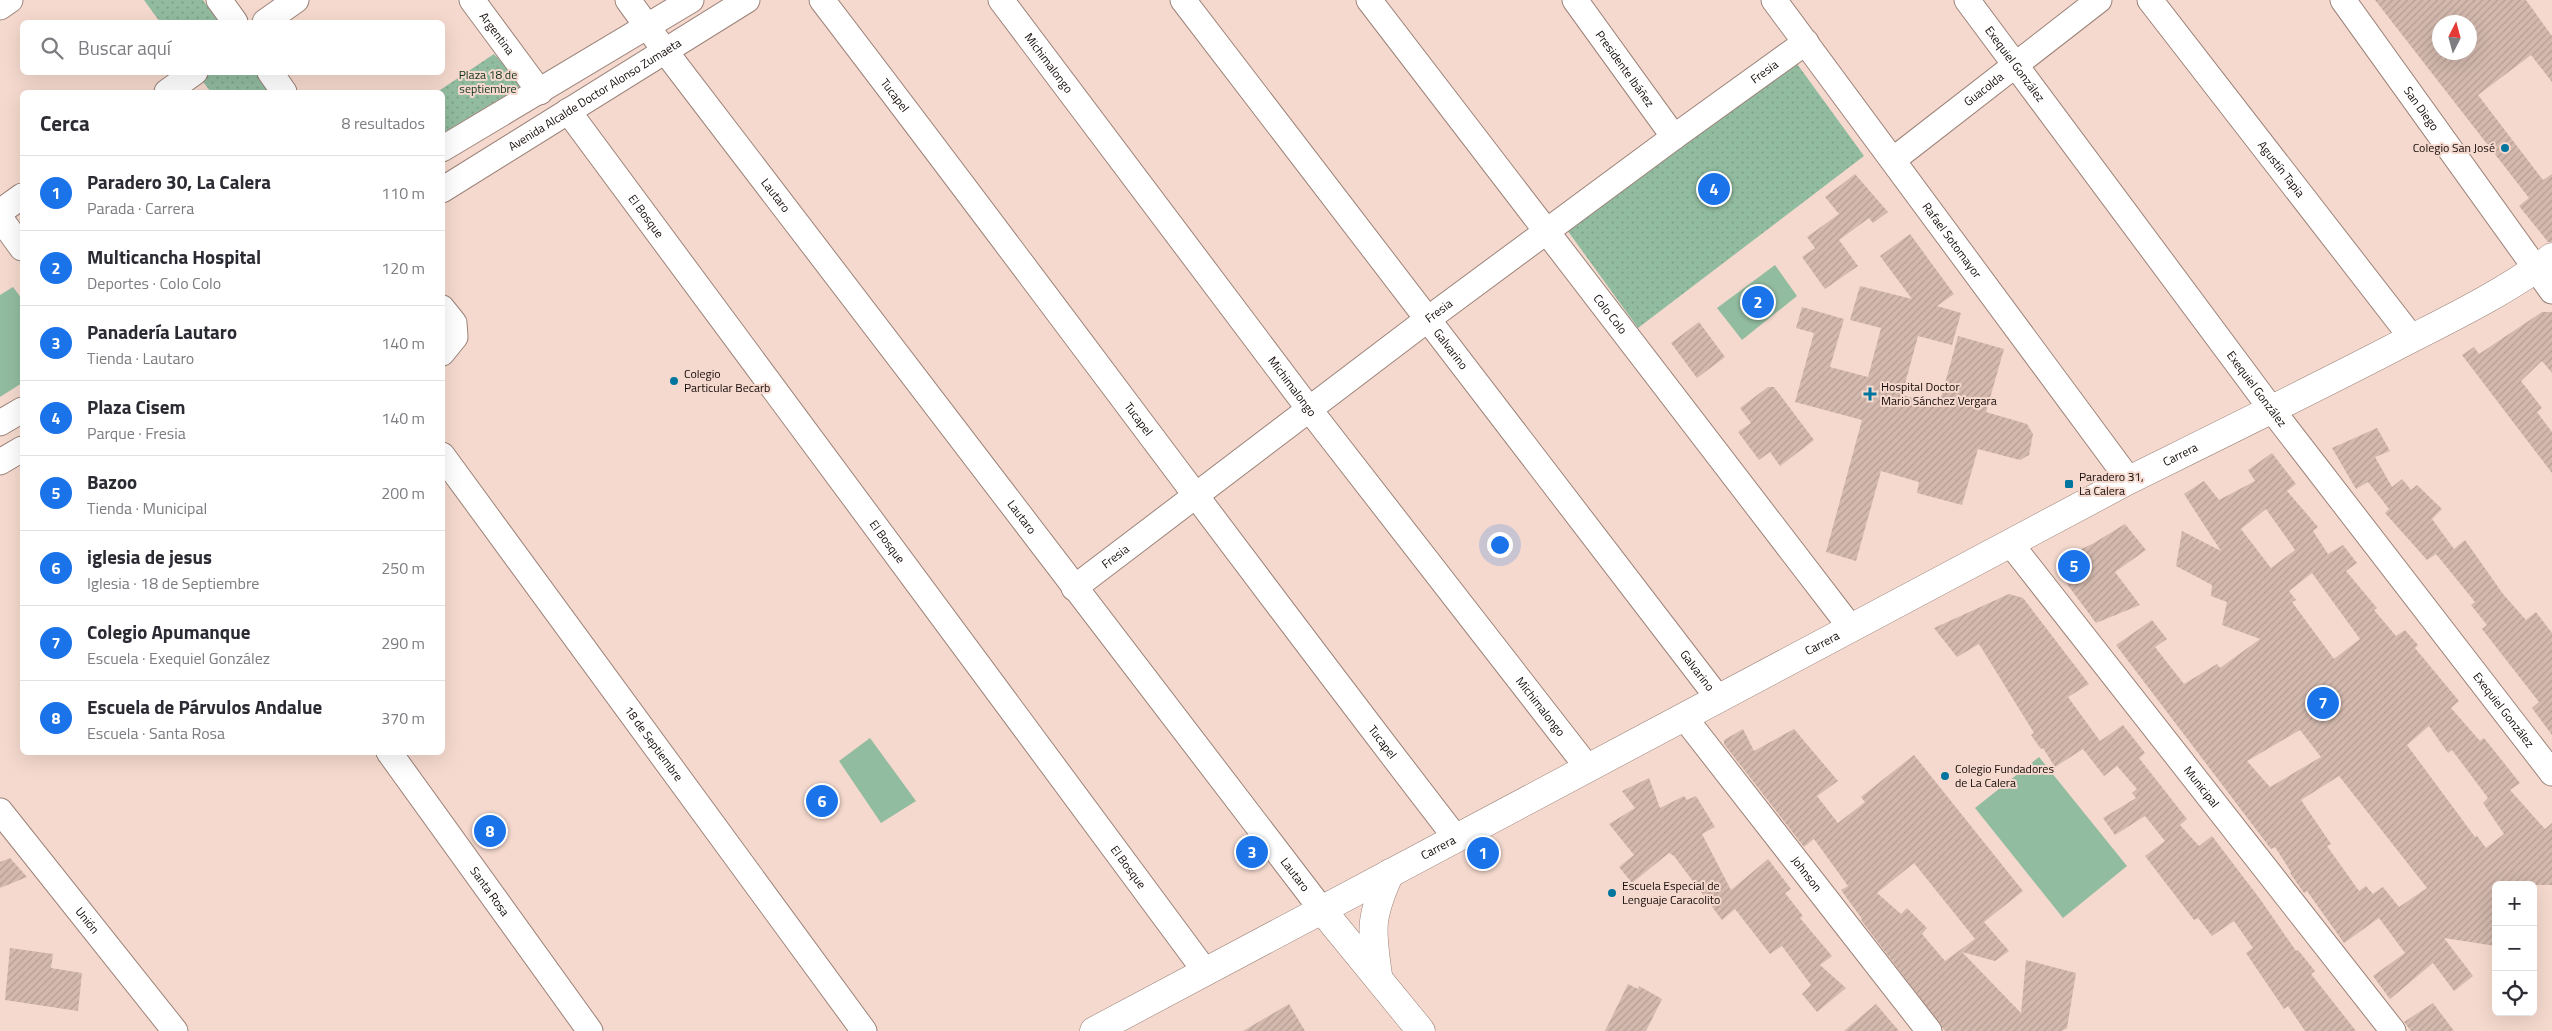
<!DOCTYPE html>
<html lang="es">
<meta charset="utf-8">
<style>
:root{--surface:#fff;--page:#f2f2f3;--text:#2b2b33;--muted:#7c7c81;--line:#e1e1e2;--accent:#1a73e8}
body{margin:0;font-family:"Titillium Web",sans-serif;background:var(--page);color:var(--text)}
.controls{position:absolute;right:15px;bottom:15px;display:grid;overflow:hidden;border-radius:8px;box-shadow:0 5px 20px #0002}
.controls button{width:45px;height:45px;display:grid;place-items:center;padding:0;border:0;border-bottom:1px solid var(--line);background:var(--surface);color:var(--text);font:25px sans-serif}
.compass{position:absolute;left:2432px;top:15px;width:45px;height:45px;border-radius:50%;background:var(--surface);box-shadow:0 5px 20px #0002;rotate:6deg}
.you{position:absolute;left:1499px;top:544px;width:18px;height:18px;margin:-12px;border:4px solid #fff;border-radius:50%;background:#1a73e8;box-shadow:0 0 0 8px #1a73e833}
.badge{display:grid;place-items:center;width:32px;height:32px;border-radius:50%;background:var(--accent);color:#fff;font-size:16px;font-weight:700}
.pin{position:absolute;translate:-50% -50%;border:2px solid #fff;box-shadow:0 1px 5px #0006}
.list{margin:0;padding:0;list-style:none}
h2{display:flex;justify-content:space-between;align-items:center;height:65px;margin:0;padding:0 20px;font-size:21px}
h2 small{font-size:16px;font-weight:400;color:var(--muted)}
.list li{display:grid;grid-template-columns:32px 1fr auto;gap:15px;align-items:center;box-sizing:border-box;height:75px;padding:0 20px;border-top:1px solid var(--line)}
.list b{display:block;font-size:19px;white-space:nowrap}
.list p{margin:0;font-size:16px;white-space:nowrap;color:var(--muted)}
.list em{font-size:16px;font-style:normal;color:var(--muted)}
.icon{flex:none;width:28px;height:28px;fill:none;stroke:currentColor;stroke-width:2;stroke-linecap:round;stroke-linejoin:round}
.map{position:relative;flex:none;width:2552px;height:1031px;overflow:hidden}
.search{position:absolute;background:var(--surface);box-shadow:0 5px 20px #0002;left:20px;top:20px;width:425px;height:55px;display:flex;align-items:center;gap:12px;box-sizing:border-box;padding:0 18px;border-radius:8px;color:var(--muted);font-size:19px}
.panel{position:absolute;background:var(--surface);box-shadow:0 5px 20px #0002;left:20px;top:90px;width:425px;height:665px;border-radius:8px}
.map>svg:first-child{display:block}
</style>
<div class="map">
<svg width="2552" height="1031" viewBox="0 0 2552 1031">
<defs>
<pattern id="park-dots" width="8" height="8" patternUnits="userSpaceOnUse" patternTransform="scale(1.25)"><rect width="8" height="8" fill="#92bca0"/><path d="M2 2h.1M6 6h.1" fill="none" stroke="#7da088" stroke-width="1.8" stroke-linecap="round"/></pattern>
<pattern id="building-hatch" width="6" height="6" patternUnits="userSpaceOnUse" patternTransform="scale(1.25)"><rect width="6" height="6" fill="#d4b9ae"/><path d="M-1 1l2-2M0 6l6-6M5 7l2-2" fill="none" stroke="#b59e94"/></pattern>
</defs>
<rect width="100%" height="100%" fill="#f5d9ce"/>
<g fill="#92bca0">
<path d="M1775,265L1797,296L1742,340L1717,308Z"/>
<path d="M13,287L22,299V383L0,397V295Z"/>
<path d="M870,738L916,801L881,823L839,761Z"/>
<path d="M2039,757L2127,866L2063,918L1975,808Z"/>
</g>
<g fill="url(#park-dots)">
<path d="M144,0H203L219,22H160Z"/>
<path d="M494,54L523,85L443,133L442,92H437Z"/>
<path d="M1792,57L1864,156L1638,328L1562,223Z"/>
<path d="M196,73H256L270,92H211Z"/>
</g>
<g fill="url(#building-hatch)" fill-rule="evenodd">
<path d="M2375,0H2526L2552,36V82L2531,55L2478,95L2543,180L2552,174V242H2548L2519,206L2529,198ZM2440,22H2470V52H2440Z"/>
<path d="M1855,174L1888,212L1873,223L1869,218L1839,240L1858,266L1825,289L1802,257L1815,248L1807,237L1839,214L1825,197Z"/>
<path d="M1910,234L1954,294L1937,306L1961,313L1952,345L1918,336L1902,395L1939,405L1958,336L2004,349L1986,412L2027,424L2033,434L2029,455L2020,460L1978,449L1962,505L1917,493L1919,482L1881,471L1856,561L1826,552L1862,420L1795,402L1814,333L1796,328L1802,307L1844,319L1830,367L1868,377L1881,328L1850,320L1860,286L1912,299L1880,256Z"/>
<path d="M2542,312H2552V373L2542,361L2521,381L2542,408L2537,412L2552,432V473L2462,355L2474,347L2479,354Z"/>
<path d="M1699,322L1725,357L1697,378L1671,343Z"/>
<path d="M1768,387H1774L1814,440L1780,466L1770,452L1759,460L1738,432L1751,423L1740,408Z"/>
<path d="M2377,428L2390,451L2375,457L2392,487L2402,479L2411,490L2417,485L2442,509L2432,519L2454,549L2465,540L2503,594L2526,620L2536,612L2552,633V735L2532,708L2539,702L2482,629L2487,625L2471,605L2475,602L2436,554L2427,560L2385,513L2389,509L2368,482L2356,489L2332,448Z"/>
<path d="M2272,453L2296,484L2287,491L2318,527L2313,531L2328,554L2343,545L2357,563L2346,571L2377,608L2374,610L2396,636L2405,630L2418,645L2415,648L2459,701L2451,708L2480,741L2484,738L2520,783L2510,790L2545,829L2552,823V885H2496V946L2444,938L2473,976L2454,991L2433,963L2390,999L2373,976L2405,953L2379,918L2344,943L2307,891L2304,893L2290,873L2291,872L2275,847L2271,849L2116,645L2152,620L2167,639L2155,647L2184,684L2217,664L2220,668L2260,639L2222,625L2227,602L2211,596L2212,585L2176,566L2182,531L2221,551L2184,494L2204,481L2219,500L2255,481L2248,470ZM2266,509L2295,550L2271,568L2241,529ZM2312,573L2360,639L2334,659L2292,602L2296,600L2289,591ZM2429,726L2448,753L2452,750L2488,798L2483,803L2504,834L2486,848L2477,836L2475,837L2407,745ZM2300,730L2321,757L2270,787L2247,761ZM2339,776L2427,888L2399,907L2383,887L2373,894L2366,886L2359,891L2327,846L2331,844L2301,800Z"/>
<path d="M2125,524L2146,550L2115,572L2140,605L2096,623L2058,572L2061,559L2094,543Z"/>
<path d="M2009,594L2023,598L2089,684L2068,697L2100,741L2123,725L2145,753L2139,758L2187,819L2180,825L2199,846L2212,836L2260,899L2296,951L2298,950L2315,971L2311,974L2356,1031H2305L2288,1006L2284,1009L2246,953L2253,948L2234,921L2212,936L2198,918L2194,920L2145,856L2165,841L2145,816L2115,835L2103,818L2136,798L2132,793L2137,789L2117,766L2104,776L2083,749L2055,767L2043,748L2041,749L2031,735L2034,733L1979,644L1957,657L1934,628Z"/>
<path d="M1743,729L1754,751L1794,729L1838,781L1817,796L1838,823L1865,802L1861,797L1914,755L2023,891L1984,922L2009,951L1995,961L1962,952L2021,1013L2026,960L2076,973L2067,1028L2062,1031H1945L1861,920L1862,919L1841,890L1848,886L1814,839L1804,847L1724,744V740ZM1914,863L1975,939L1945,961L1922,934L1927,928L1907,908L1901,914L1877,893Z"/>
<path d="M1649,778L1660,808L1684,796L1687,800L1696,796L1715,827L1702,834L1731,890L1768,859L1791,889L1785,893L1803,916L1800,918L1832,956L1820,965L1846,988L1817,1012L1802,994L1811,985L1782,946L1770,954L1735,909L1722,920L1674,856L1669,853L1632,883L1619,867L1634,855L1609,824L1635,808L1622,791Z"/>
<path d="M10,858L27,877L0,888V862Z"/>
<path d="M10,948L53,954L51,968L82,973L78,1011L5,1000Z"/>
<path d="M1628,984L1638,989L1639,986L1662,999L1646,1031H1605Z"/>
<path d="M2433,1003L2454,1031H2411L2404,1022Z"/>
<path d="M1289,1004L1305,1031H1243Z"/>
<path d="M1876,1004L1899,1031H1844Z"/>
</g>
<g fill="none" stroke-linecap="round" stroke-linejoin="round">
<defs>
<g id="minor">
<path d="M219,0L235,22"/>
<path id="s1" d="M472,0L540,92"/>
<path id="s2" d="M628,0L665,51L1322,910"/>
<path id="s3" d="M822,0C1035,278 1242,561 1456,838"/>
<path id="s4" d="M1001,0L1309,409L1588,768"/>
<path id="s5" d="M1183,0L1718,698"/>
<path id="s6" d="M1369,0L1851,628"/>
<path id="s7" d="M1575,0L1674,137"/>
<path id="s8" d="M1774,0L2129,480"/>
<path id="s9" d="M1967,0L2272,410L2552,773"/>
<path id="s10" d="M2150,0L2412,338"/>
<path id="s11" d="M2343,0L2552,291"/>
<path d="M0,7L10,0"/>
<path d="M265,22L296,0"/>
<path d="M270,72L284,92"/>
<path d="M167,92L195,72"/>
<path id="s12" d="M568,111L1205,971"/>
<path d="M442,149L691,0"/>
<path id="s13" d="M1893,160L2099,0"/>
<path id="s14" d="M442,190L747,0"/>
<path d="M0,212L22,196"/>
<path d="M0,218L22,248"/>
<path d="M442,308L454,323L455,337L442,353"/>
<path d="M0,423L22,410"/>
<path id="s15" d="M442,455L864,1031"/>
<path d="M0,462L22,449"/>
<path id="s16" d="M2010,543L2393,1031"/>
<path id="s17" d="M1074,588L1428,319L1674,137L1806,42"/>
<path id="s18" d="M1684,717L1929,1031"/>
<path id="s19" d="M389,752L590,1031"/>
<path id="s20" d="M0,811L175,1031"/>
</g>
<g id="major">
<path d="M1322,910L1421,1031"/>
<path d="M1378,975C1371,928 1370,917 1390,873"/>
<path id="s21" d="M1094,1031L2129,480C2216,437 2304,394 2391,349C2445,321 2503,294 2552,257"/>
</g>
</defs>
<use href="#minor" stroke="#9c8379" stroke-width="27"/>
<use href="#major" stroke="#9c8379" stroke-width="29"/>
<use href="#minor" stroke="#fff" stroke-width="25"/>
<use href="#major" stroke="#fff" stroke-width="28"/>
</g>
<g fill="#00759e" stroke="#f5d9ce" stroke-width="2">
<circle cx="2505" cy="148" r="5"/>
<circle cx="674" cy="381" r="5"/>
<path d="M1867.5 386.5h5v5h5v5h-5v5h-5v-5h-5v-5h5z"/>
<rect x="2064" y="479" width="10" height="10" rx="2.5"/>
<circle cx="1945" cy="776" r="5"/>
<circle cx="1612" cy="893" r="5"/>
</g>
<g text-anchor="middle" stroke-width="4" stroke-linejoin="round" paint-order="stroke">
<g font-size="12" fill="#140b08" stroke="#f5d9ce">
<text dy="4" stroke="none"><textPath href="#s1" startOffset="42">Argentina</textPath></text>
<text dy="4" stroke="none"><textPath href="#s4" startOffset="79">Michimalongo</textPath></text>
<text dy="4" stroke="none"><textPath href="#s9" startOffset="80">Exequiel González</textPath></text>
<text dy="4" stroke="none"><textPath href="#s7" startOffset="85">Presidente Ibáñez</textPath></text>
<text dy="4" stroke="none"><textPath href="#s17" startOffset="862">Fresia</textPath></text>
<text dy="4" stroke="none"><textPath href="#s13" startOffset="115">Guacolda</textPath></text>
<text dy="4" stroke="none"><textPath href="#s14" startOffset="180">Avenida Alcalde Doctor Alonso Zumaeta</textPath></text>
<text dy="4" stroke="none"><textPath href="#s3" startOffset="120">Tucapel</textPath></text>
<text dy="4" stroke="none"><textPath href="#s11" startOffset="134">San Diego</textPath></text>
<text dy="4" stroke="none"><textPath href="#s10" startOffset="214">Agustín Tapia</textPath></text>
<text dy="4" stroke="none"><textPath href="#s2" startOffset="245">Lautaro</textPath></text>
<text dy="4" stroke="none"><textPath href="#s12" startOffset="131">El Bosque</textPath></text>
<text dy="4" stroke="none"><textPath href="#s8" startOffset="299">Rafael Sotomayor</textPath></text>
<text dy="4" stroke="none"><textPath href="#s17" startOffset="458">Fresia</textPath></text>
<text dy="4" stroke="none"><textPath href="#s6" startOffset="396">Colo Colo</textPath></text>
<text dy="4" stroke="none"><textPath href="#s5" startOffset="440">Galvarino</textPath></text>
<text dy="4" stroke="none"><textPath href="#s4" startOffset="484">Michimalongo</textPath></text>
<text dy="4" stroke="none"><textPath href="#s9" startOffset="485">Exequiel González</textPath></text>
<text dy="4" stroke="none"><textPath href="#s3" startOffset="525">Tucapel</textPath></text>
<text dy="4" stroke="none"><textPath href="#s21" startOffset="1230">Carrera</textPath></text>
<text dy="4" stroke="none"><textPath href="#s2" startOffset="650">Lautaro</textPath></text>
<text dy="4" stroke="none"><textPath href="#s12" startOffset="536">El Bosque</textPath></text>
<text dy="4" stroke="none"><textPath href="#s17" startOffset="52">Fresia</textPath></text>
<text dy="4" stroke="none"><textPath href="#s21" startOffset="825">Carrera</textPath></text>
<text dy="4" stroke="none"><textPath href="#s5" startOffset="845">Galvarino</textPath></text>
<text dy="4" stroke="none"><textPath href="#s4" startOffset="889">Michimalongo</textPath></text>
<text dy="4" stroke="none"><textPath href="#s9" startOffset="890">Exequiel González</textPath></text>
<text dy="4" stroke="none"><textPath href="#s15" startOffset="358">18 de Septiembre</textPath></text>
<text dy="4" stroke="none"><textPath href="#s3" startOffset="930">Tucapel</textPath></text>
<text dy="4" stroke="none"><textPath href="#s16" startOffset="310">Municipal</textPath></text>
<text dy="4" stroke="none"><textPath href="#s21" startOffset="390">Carrera</textPath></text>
<text dy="4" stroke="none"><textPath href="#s12" startOffset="941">El Bosque</textPath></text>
<text dy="4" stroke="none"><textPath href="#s18" startOffset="199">Johnson</textPath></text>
<text dy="4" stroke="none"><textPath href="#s2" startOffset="1100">Lautaro</textPath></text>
<text dy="4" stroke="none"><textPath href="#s19" startOffset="172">Santa Rosa</textPath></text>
<text dy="4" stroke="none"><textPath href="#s20" startOffset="140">Unión</textPath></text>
</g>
<g font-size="12" fill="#0e321e" stroke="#f5d9ce">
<text x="488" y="79">Plaza 18 de<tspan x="488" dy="14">septiembre</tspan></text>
</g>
<g font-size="12" fill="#140b08" stroke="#f5d9ce" text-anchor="start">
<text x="2495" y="152" text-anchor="end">Colegio San José</text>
<text x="684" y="378">Colegio<tspan x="684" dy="14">Particular Becarb</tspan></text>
<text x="1881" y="391">Hospital Doctor<tspan x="1881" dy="14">Mario Sánchez Vergara</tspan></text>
<text x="2079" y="481">Paradero 31,<tspan x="2079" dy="14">La Calera</tspan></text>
<text x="1955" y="773">Colegio Fundadores<tspan x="1955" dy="14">de La Calera</tspan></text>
<text x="1622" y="890">Escuela Especial de<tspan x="1622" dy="14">Lenguaje Caracolito</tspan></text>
</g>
</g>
</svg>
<div class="controls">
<button>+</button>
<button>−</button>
<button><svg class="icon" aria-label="locate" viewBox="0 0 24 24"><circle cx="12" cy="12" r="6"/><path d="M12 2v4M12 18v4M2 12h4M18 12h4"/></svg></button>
</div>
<svg class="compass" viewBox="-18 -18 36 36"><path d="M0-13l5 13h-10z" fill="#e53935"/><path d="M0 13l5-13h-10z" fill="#7c7c81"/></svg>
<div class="you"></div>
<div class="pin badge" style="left:1483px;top:853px">1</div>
<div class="pin badge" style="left:1758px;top:302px">2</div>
<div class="pin badge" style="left:1252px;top:852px">3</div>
<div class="pin badge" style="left:1714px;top:189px">4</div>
<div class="pin badge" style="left:2074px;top:566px">5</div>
<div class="pin badge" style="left:822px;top:801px">6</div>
<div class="pin badge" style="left:2323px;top:703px">7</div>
<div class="pin badge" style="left:490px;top:831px">8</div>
<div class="search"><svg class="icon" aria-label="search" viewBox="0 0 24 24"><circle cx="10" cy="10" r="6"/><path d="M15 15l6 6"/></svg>Buscar aquí</div>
<section class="panel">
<h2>Cerca<small>8 resultados</small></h2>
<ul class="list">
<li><span class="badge">1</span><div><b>Paradero 30, La Calera</b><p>Parada · Carrera</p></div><em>110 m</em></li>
<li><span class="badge">2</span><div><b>Multicancha Hospital</b><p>Deportes · Colo Colo</p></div><em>120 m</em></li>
<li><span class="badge">3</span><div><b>Panadería Lautaro</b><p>Tienda · Lautaro</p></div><em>140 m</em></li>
<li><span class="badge">4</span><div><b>Plaza Cisem</b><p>Parque · Fresia</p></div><em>140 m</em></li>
<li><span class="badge">5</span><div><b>Bazoo</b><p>Tienda · Municipal</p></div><em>200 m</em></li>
<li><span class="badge">6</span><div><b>iglesia de jesus</b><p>Iglesia · 18 de Septiembre</p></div><em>250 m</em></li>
<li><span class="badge">7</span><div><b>Colegio Apumanque</b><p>Escuela · Exequiel González</p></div><em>290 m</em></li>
<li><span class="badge">8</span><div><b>Escuela de Párvulos Andalue</b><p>Escuela · Santa Rosa</p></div><em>370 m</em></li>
</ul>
</section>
</div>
